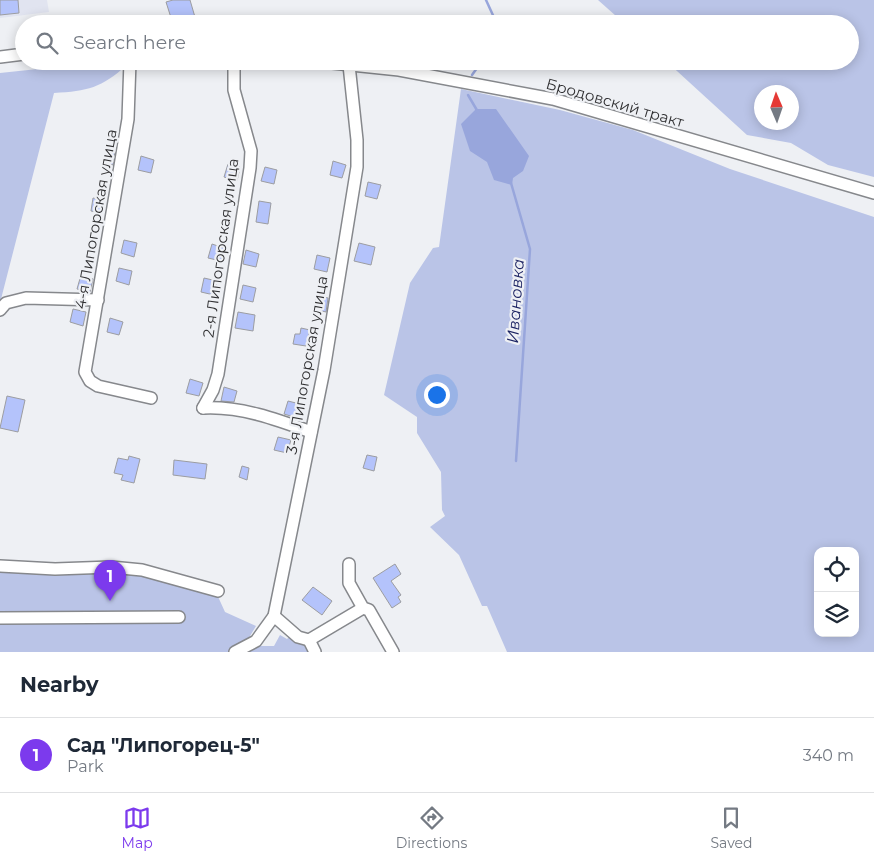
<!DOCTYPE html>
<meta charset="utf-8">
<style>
:root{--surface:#fff;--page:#f2f2f3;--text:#1f2937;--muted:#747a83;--line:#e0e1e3;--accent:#7c3aed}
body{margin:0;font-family:Montserrat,sans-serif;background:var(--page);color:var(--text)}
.controls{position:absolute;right:15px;bottom:15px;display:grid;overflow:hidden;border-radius:10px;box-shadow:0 2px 12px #0003}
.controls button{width:45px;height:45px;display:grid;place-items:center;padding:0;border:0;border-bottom:1px solid var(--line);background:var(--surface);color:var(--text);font:25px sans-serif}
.compass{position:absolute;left:754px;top:85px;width:45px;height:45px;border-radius:50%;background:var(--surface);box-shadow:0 2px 12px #0003;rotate:358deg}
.you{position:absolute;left:436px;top:394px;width:18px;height:18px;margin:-12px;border:4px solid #fff;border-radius:50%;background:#1a73e8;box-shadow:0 0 0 8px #1a73e833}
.badge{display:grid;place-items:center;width:32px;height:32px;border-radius:50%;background:var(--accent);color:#fff;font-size:16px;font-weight:700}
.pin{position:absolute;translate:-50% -41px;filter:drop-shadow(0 1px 2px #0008)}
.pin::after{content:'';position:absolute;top:26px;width:18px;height:15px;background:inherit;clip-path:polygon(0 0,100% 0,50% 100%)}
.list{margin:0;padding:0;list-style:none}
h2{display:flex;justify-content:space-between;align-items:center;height:65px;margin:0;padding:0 20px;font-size:21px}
h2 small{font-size:16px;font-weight:400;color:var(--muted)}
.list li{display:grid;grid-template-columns:32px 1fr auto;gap:15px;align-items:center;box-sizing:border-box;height:75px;padding:0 20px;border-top:1px solid var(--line)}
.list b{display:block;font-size:19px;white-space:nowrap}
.list p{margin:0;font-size:16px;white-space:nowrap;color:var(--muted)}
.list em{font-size:16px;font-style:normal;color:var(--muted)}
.icon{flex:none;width:28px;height:28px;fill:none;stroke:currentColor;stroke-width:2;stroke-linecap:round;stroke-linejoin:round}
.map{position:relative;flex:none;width:874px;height:652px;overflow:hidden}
.search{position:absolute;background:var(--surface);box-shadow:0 2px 12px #0003;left:15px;right:15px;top:15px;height:55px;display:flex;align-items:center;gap:12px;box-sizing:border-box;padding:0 18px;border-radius:28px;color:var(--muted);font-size:19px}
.sheet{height:140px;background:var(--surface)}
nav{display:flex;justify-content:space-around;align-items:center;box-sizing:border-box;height:70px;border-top:1px solid var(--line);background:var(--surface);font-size:14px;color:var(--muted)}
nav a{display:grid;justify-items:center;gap:2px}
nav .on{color:var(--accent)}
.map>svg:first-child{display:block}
</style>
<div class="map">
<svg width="874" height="652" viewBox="0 0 874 652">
<rect width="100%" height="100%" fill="#eef0f4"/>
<path fill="#e1e4f0" d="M0,0H47L49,12L0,18Z"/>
<g fill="#bac4e7" fill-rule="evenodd">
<path d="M598,0H874V177L828,165L791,143L747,135L666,61H850V24H625ZM762,92H792V122H762Z"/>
<path d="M113,61L127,65C101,88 88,91 54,93L0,303V73Z"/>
<path d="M461,89L560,110L633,130L730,169L874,217V652H507L487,606H482L459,555L430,527L445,516L442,510L441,472L417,433V417L384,395L410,283L433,248L439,247ZM818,551H855V633H818Z"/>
<path d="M0,565L111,567L215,590L225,612L256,626L244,646H274L280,635L287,639L290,636L312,646L315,652H0Z"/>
</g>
<path fill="#98a6dc" d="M476,109H496L529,156L523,171L513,178L512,185L494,180L487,162L470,151L461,124Z"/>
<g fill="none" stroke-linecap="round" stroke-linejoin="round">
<g stroke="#98a6dc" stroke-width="2.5">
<path d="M486,0L497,24"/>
<path d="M472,75L482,61"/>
<path d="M468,95L478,112"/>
<path d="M511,183L530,249L516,461"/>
</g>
</g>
<g fill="#b4c3fb" stroke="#9c9da1">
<path d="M0,0H18L19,13L0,15Z"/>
<path d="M173,0H190L197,24H173L166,2Z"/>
<path d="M107,149L115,151L113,165L104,162Z"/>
<path d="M141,156L154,160L151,173L138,170Z"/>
<path d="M333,161L346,165L342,178L330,175Z"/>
<path d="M228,164L240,167L237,181L224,177Z"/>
<path d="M265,167L277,170L274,184L261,181Z"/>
<path d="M368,182L381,185L377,199L365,196Z"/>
<path d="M93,198L104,200L102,213L91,211Z"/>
<path d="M259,201L271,203L268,224L256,222Z"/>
<path d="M124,240L137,243L134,257L121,253Z"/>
<path d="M359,243L375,247L371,265L354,261Z"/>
<path d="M212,244L224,248L221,261L208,258Z"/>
<path d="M246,250L259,254L256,267L243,264Z"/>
<path d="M317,255L330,258L327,272L314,269Z"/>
<path d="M119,268L132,271L129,285L116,281Z"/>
<path d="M81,275L93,279L90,292L77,289Z"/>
<path d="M204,278L217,281L214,295L201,292Z"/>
<path d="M243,285L256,288L253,302L240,299Z"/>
<path d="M317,295L328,298L326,312L314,309Z"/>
<path d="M73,309L86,312L83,326L70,322Z"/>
<path d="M238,312L255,315L253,331L235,328Z"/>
<path d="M110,318L123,322L119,335L107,332Z"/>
<path d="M301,328L310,330L306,346L293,344L295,334H300Z"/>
<path d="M190,379L203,383L199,396L186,393Z"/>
<path d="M224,387L237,391L234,402L221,401Z"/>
<path d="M7,396L25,400L18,432L0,428Z"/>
<path d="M288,401L300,404L297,418L284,414Z"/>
<path d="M278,437L291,440L287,453L274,450Z"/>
<path d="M367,455L377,457L374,471L363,468Z"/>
<path d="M129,456L140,459L134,483L121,480L123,475L114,473L118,458L128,460Z"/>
<path d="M174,460L207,464L205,479L173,475Z"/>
<path d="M242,466L249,468L247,480L239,477Z"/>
<path d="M395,564L401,574L391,581L401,595L398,597L401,602L392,608L373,578Z"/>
<path d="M313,587L332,601L322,615L302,600Z"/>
</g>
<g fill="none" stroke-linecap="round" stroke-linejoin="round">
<defs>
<g id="minor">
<path d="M0,57L24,54"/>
<path d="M130,61L128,119L85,372L90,381L98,386L151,398"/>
<path d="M313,61L399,70L553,99L874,193"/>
<path d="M0,310L6,303L26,298L98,300"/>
<path d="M203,408L213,390L218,374L250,168L251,151L234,90V61"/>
<path d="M203,408C240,406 276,419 311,432"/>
<path d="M349,564V583L363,608L369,610L393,652"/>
<path d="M0,566L55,569L111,567L142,570L218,591"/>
<path d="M274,616L298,637L309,640L363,608"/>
<path d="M0,618L179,617"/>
<path d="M309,640L315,652"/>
<path d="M235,652L256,641L274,616L324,370L357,167V140L349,65"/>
</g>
</defs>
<use href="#minor" stroke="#86888c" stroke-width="14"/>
<use href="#minor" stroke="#fff" stroke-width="11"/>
</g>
<g text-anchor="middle" stroke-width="4.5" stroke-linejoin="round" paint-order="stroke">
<g font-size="15" fill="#303032" stroke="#eef0f4">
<text transform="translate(615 103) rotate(16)" y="5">Бродовский тракт</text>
<text transform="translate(96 219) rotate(-80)" y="5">4-я Липогорская улица</text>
<text transform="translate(221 248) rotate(-82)" y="5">2-я Липогорская улица</text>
<text transform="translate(307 365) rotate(-80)" y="5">3-я Липогорская улица</text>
</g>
<g font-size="16" font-style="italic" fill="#1e2564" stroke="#eef0f4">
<text transform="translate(515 301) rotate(-86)" y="6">Ивановка</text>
</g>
</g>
</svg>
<div class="controls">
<button><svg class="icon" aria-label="locate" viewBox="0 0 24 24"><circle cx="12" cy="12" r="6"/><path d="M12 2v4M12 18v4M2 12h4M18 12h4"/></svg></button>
<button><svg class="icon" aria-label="layers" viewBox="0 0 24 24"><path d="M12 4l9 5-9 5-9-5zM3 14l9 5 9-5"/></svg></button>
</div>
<svg class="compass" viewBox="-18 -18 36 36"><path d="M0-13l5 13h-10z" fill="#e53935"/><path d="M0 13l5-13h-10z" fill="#747a83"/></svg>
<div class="you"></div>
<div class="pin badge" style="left:110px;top:601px">1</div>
<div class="search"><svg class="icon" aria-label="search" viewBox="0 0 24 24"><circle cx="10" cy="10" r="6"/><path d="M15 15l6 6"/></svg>Search here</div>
</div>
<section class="sheet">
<h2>Nearby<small></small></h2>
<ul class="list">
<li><span class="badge">1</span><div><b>Сад &quot;Липогорец-5&quot;</b><p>Park</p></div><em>340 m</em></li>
</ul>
</section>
<nav>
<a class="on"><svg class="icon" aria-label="map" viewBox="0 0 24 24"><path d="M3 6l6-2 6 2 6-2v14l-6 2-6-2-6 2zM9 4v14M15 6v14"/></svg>Map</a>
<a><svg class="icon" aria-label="directions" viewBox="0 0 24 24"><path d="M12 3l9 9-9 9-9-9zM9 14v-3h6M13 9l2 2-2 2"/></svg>Directions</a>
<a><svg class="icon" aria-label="saved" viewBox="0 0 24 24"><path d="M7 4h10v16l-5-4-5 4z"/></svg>Saved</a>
</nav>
